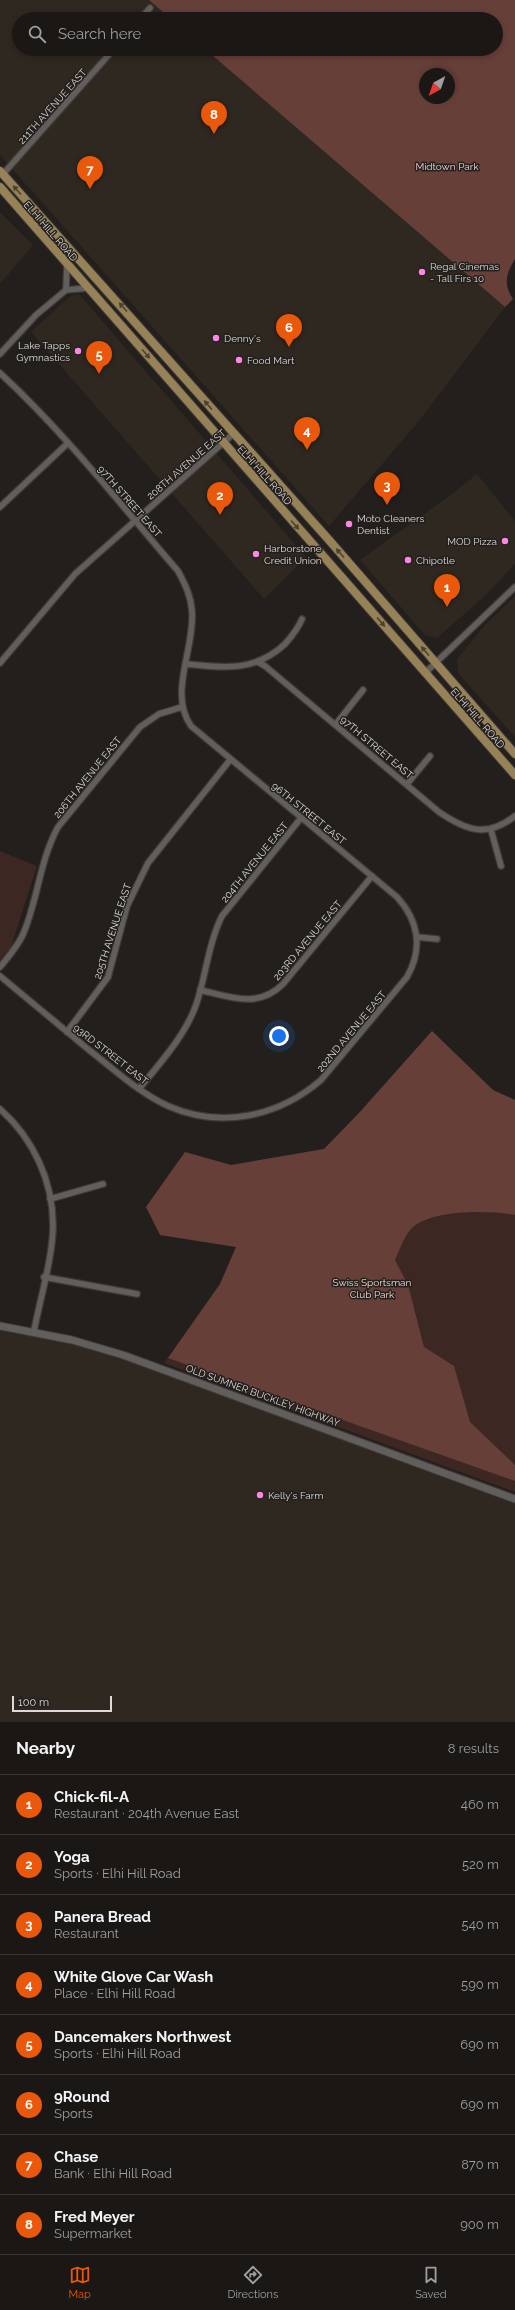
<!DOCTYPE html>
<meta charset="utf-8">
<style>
:root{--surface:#1a1715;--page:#272422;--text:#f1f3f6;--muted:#9f9fa0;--line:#383634;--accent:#ea580c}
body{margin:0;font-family:Raleway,sans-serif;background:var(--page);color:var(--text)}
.compass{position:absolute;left:419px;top:68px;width:36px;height:36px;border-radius:50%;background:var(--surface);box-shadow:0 2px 6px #0003;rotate:220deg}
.scale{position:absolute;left:12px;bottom:10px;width:100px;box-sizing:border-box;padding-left:4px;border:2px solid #dcdad8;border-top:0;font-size:11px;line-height:14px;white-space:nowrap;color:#dcdad8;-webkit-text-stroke:3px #221f1c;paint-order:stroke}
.you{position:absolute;left:279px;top:1036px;width:14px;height:14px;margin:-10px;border:3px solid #fff;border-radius:50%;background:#1a73e8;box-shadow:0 0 0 6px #1a73e833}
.badge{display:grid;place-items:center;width:26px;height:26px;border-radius:50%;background:var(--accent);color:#fff;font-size:13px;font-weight:700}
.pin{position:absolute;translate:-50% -33px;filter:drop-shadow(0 1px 2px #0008)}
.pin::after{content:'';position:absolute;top:21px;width:14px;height:12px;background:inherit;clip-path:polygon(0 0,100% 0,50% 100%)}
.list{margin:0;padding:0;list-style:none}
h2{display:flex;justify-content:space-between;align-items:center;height:52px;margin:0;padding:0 16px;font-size:17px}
h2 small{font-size:13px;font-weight:400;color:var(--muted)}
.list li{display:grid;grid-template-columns:26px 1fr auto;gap:12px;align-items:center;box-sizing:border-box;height:60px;padding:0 16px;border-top:1px solid var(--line)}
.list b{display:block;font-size:15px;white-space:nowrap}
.list p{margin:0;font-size:13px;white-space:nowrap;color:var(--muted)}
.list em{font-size:13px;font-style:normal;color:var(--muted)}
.icon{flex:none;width:22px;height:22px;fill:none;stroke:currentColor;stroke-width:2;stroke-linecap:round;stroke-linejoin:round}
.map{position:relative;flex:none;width:515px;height:1722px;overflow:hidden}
.search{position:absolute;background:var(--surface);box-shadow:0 2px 6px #0003;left:12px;right:12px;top:12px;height:44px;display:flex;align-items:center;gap:10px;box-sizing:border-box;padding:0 14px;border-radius:22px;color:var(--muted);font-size:15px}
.sheet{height:532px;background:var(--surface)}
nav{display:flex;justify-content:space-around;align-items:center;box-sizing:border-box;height:56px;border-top:1px solid var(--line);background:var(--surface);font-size:11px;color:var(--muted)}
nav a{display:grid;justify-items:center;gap:2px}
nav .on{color:var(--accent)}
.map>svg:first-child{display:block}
</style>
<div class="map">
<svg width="515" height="1722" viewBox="0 0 515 1722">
<rect width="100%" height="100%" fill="#221f1c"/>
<g fill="#2f2820">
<path d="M0,0H149L171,19H19V49H205L505,307L419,421L329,526L0,155Z"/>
<path d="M0,212L33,245L0,284Z"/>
<path d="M79,294L306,557L264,599L31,332L70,296Z"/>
<path d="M477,474L515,521V564L487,594L437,638L425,635L360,560L449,496Z"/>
<path d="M515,596V737L458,673L457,659L485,625Z"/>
<path d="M0,1329L123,1355L515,1499V1722H0Z"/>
</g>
<g fill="#3d2723">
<path d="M0,851L37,866L11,947L0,960Z"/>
<path d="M432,1031L493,1090L515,1100V1492L164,1363L220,1284L236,1247L160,1235L146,1207L185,1152L231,1165L324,1149L359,1113Z"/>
</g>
<g fill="#663f38" fill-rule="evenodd">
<path d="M149,0H515V259C506,274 503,284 513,299L505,307L205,49H496V19H171ZM425,74H449V98H425Z"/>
<path d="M432,1031L493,1090L515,1100V1215C489,1210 430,1209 411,1229C404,1237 399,1251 395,1260L408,1285L424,1347L454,1366L470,1422L515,1465V1481L168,1358L220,1284L236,1247L160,1235L146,1207L185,1152L231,1165L324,1149L359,1113Z"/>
</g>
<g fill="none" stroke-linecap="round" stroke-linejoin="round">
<defs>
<g id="minor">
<path d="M140,19L150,8"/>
<path d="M3,174L114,49"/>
<path d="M67,264L66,290L88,288"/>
<path d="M0,354L36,315L66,290"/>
<path d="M0,373C65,433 120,504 178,571C185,584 191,596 192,611C195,649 168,693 191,726L397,897C419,921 423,949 407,977L321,1080C278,1117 221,1129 168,1106C139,1093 114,1069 89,1050C59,1025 30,1001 0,976"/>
<path d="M0,507L68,443"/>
<path d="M258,662L265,666L439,812C467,831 487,838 515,816"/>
<path d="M0,663L75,574L233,434"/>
<path d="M186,664C224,668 255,672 285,644C292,636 298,629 302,619"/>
<path d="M425,673L515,587"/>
<path d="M336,724L363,690"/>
<path d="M407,784L430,756"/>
<path d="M491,830L501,866"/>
<path d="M417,937L437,939"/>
<path d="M0,967C9,956 19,945 24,932C38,898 40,860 58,827L140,727L159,714L182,707"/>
<path d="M200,990C230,997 258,1009 283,984L372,876"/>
<path d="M67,1032L108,977L127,906L148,863L230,760"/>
<path d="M139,1089C160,1063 185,1036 196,1005C206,976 208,944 222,916L301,818"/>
<path d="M0,1109C33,1138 53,1181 53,1225C53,1257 40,1299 34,1331"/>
<path d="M50,1199L103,1184"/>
<path d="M44,1277L137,1294"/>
</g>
<path id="tertiary" d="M0,1326L72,1340L123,1355L515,1499"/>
<g id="primary">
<path d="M0,171L329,540L515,754"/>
<path d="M0,187L515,775"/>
</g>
</defs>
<use href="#minor" stroke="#3e3b39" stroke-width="8"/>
<use href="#tertiary" stroke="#3e3b39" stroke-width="9"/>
<use href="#primary" stroke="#3e3b39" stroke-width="10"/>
<use href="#minor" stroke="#625e5b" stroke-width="5.5"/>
<use href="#tertiary" stroke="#625e5b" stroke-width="7"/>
<use href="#primary" stroke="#968256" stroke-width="8"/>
</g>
<defs><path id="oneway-solid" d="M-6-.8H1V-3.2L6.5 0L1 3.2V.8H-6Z"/></defs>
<g fill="#4b4230">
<use href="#oneway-solid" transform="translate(17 190) rotate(-132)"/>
<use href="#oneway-solid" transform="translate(123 307) rotate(-132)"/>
<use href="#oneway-solid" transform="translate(146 354) rotate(49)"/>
<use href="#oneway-solid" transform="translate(208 405) rotate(-131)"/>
<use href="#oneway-solid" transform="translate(295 525) rotate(49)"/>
<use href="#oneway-solid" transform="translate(340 553) rotate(-131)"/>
<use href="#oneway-solid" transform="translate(381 622) rotate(49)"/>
<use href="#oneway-solid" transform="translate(425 651) rotate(-131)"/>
</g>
<g fill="#fc86e3" stroke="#221f1c" stroke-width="1.5">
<circle cx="422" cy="272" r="4"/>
<circle cx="216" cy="338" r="4"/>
<circle cx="78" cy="351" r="4"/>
<circle cx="239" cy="360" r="4"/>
<circle cx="349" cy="524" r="4"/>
<circle cx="505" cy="541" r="4"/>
<circle cx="256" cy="554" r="4"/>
<circle cx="408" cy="560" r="4"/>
<circle cx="260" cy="1495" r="4"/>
</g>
<g text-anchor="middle" stroke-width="3" stroke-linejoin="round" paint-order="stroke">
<g font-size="10" fill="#dcdad8" stroke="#221f1c">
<text transform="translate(52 106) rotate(-48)" y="4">211TH AVENUE EAST</text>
<text transform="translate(51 231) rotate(49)" y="4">ELHI HILL ROAD</text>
<text transform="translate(186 464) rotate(-41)" y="4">208TH AVENUE EAST</text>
<text transform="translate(265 475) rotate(48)" y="4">ELHI HILL ROAD</text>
<text transform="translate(130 501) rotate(49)" y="4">97TH STREET EAST</text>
<text transform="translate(478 718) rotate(49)" y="4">ELHI HILL ROAD</text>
<text transform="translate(377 747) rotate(40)" y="4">97TH STREET EAST</text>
<text transform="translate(87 777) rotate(-51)" y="4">206TH AVENUE EAST</text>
<text transform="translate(309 813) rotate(39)" y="4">96TH STREET EAST</text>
<text transform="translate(254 862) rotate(-51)" y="4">204TH AVENUE EAST</text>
<text transform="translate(112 931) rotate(-72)" y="4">205TH AVENUE EAST</text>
<text transform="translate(307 940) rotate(-50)" y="4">203RD AVENUE EAST</text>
<text transform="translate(351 1031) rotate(-50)" y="4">202ND AVENUE EAST</text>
<text transform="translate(111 1054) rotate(38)" y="4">93RD STREET EAST</text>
<text transform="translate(263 1395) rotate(20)" y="4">OLD SUMNER BUCKLEY HIGHWAY</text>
</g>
<g font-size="10" fill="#f6d8d2" stroke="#221f1c">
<text x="447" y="170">Midtown Park</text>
<text x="372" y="1286">Swiss Sportsman<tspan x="372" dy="12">Club Park</tspan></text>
</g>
<g font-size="10" fill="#dcdad8" stroke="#221f1c" text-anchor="start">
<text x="430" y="270">Regal Cinemas<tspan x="430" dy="12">- Tall Firs 10</tspan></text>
<text x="224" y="342">Denny's</text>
<text x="70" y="349" text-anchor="end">Lake Tapps<tspan x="70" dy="12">Gymnastics</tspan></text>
<text x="247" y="364">Food Mart</text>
<text x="357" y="522">Moto Cleaners<tspan x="357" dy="12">Dentist</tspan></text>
<text x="497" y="545" text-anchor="end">MOD Pizza</text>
<text x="264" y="552">Harborstone<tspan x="264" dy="12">Credit Union</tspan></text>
<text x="416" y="564">Chipotle</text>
<text x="268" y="1499">Kelly's Farm</text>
</g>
</g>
</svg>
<svg class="compass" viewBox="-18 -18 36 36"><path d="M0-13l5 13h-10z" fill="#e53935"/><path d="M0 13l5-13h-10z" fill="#9f9fa0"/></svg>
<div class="scale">100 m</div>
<div class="you"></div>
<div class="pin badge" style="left:447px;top:607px">1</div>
<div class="pin badge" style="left:220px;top:515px">2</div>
<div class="pin badge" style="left:387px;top:505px">3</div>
<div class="pin badge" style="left:307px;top:450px">4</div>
<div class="pin badge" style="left:99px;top:374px">5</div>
<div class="pin badge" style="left:289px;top:347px">6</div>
<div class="pin badge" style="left:90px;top:189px">7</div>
<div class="pin badge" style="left:214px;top:134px">8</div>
<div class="search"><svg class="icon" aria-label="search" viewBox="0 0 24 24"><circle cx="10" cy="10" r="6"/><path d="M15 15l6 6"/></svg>Search here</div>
</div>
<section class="sheet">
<h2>Nearby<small>8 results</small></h2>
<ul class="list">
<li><span class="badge">1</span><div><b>Chick-fil-A</b><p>Restaurant · 204th Avenue East</p></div><em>460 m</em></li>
<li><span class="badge">2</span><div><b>Yoga</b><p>Sports · Elhi Hill Road</p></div><em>520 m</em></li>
<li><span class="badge">3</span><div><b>Panera Bread</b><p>Restaurant</p></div><em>540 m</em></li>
<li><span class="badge">4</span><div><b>White Glove Car Wash</b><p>Place · Elhi Hill Road</p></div><em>590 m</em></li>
<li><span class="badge">5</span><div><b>Dancemakers Northwest</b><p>Sports · Elhi Hill Road</p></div><em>690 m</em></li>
<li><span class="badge">6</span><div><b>9Round</b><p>Sports</p></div><em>690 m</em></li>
<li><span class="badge">7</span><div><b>Chase</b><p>Bank · Elhi Hill Road</p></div><em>870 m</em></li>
<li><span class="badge">8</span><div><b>Fred Meyer</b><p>Supermarket</p></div><em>900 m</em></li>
</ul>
</section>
<nav>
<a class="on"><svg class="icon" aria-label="map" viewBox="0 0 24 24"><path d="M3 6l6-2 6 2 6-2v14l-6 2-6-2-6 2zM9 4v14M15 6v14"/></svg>Map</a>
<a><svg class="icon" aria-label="directions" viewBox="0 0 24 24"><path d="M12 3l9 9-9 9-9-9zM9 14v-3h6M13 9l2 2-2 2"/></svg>Directions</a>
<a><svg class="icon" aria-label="saved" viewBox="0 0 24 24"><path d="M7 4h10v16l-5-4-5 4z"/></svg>Saved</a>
</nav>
